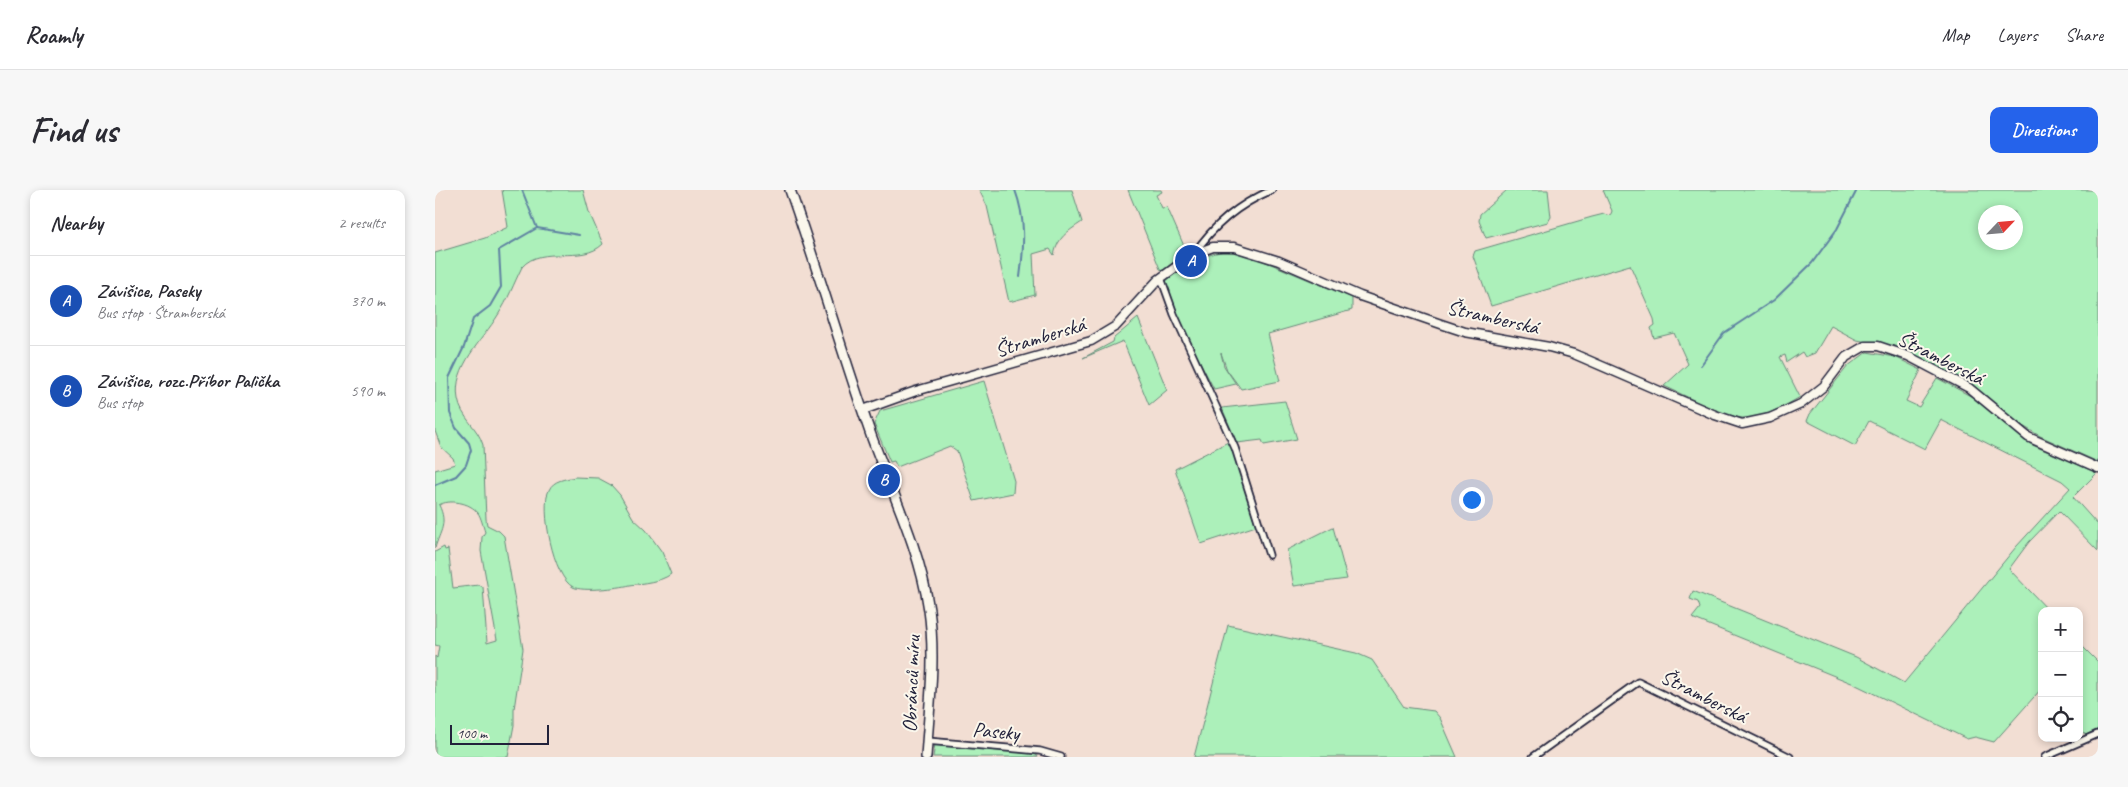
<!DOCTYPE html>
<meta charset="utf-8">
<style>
:root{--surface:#fff;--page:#f7f7f7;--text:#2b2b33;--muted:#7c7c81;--line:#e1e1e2;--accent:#2563eb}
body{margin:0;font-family:Caveat,sans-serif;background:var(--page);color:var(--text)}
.controls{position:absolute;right:15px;bottom:15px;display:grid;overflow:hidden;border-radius:10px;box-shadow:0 2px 8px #0003}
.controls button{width:45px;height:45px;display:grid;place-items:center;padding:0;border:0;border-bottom:1px solid var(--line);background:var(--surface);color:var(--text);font:25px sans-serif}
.compass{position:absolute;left:1543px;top:15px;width:45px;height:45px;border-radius:50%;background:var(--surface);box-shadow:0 2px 8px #0003;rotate:64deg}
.scale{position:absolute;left:15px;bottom:12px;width:99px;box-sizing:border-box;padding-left:5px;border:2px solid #22223b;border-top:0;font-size:14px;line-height:18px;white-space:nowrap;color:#22223b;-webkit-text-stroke:4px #fbf7ec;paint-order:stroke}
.you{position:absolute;left:1036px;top:309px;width:18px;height:18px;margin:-12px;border:4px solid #fff;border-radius:50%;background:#1a73e8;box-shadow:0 0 0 8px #1a73e833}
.badge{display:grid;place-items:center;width:32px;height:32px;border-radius:50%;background:var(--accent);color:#fff;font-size:16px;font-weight:700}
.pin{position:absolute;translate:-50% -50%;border:2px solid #fff;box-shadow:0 1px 5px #0006}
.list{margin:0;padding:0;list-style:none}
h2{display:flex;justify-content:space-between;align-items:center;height:65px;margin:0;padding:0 20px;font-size:21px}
h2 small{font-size:16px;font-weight:400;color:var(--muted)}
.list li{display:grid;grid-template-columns:32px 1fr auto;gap:15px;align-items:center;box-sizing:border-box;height:90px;padding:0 20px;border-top:1px solid var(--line)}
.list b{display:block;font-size:19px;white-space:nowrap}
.list p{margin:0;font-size:16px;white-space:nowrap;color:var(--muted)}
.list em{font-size:16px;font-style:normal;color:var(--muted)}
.icon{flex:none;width:28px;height:28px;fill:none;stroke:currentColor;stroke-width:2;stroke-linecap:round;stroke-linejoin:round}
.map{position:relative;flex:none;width:1663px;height:567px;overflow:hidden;border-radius:10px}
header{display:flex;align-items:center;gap:30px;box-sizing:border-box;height:70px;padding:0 25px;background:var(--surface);border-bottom:1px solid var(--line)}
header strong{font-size:24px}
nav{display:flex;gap:28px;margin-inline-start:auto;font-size:18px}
.intro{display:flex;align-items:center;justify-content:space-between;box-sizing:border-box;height:120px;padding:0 30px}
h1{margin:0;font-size:35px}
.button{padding:12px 22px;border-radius:10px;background:var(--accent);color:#fff;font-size:18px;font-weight:700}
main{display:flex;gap:30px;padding:0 30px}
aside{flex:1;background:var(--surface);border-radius:10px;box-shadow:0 2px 8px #0003}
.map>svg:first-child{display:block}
</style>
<header>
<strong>Roamly</strong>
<nav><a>Map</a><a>Layers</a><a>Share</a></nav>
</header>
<div class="intro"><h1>Find us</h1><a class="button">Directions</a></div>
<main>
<aside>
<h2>Nearby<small>2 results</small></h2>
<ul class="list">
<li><span class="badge" style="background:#1a4fb4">A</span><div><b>Závišice, Paseky</b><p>Bus stop · Štramberská</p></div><em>370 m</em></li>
<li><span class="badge" style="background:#1a4fb4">B</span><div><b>Závišice, rozc.Příbor Palička</b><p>Bus stop</p></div><em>590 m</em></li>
</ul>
</aside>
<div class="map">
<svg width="1663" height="567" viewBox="0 0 1663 567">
<rect width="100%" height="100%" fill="#f2ded3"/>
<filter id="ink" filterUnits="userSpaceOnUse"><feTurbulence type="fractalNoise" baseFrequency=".02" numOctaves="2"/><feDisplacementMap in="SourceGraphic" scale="10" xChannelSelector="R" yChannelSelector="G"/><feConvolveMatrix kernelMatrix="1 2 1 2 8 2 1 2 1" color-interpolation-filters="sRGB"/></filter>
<g filter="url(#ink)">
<g fill="#acf0ba" stroke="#67897a" fill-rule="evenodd">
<path d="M67,0H148L154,22L168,54C147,75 107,54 87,77C79,93 73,110 63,125C48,150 17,177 23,209C26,228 43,237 48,255L51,329L52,335L64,341L69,346L88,459L79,519V535L73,567H0V466L2,468L4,456L0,455V362L9,357L10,360L13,359L18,398L44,395L48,397L52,453L62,450L46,361L47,347L50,342C48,336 46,327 43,323C35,312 14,309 4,315C13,334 5,341 0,358V280L20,274L18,268L6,257L0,241V63L50,48L73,37Z"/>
<path d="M544,0H637L647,32C632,42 623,47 619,65L615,59L598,64L600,105L574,112L552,16Z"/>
<path d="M693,0H726L727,2L721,5L727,18L732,17L749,56L741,60L745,67L728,80L725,79Z"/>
<path d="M1072,0H1113L1116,27L1113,32L1051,48L1044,31L1045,24Z"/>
<path d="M1168,0H1663V272L1605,246L1586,235L1537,195L1496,173L1465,158L1422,150L1396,136L1380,163L1370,167L1367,162L1352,172L1350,165L1345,167L1365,207C1350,216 1329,228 1311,228C1292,229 1248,204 1229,196L1253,174L1239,143L1219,148L1216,138L1220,135L1219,129L1195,75L1056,116L1038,66L1040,61L1157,27L1169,24L1175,26L1177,21ZM1550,22H1580V52H1550Z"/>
<path d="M789,61L812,64L917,108V120L833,144L845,191L806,199L792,180L786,163L789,176L801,194L779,199L746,135L730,92C749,76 765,66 789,61Z"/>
<path d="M703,128L732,200L714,215L688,151L648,168L678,152L679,148Z"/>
<path d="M1432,162L1460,167L1486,180L1471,211L1484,217L1502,188L1541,209L1595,254L1662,283L1638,307L1663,335V361L1624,321L1594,352L1574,379L1614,421H1607V498L1559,552L1540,547L1532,549L1419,494L1257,428L1265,418L1263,412L1255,409L1258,401L1421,467L1469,493L1581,357L1635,298L1627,291L1506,230L1490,259L1434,231L1420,256L1372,231L1375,224L1413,176Z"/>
<path d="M549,191L579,291L578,303L539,311L522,261L515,256L462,277L459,271L455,272L439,234L445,221Z"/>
<path d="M850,211L862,249L829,255L827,250L802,253L787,218Z"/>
<path d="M795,251L821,336L766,354L740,279Z"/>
<path d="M140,287L163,288L176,295L185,305L198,328L211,340L227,362L236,384C226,392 207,393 195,395C184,398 147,402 138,397C118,387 105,318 114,300C118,290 131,289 140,287Z"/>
<path d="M898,337L912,389L859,396L852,360Z"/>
<path d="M793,435L921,463L937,470L969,517L999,521L1005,528L1022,567H759Z"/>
<path d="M1644,453L1663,472V539L1651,545L1644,539Z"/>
<path d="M500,554L600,563L603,567H498Z"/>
</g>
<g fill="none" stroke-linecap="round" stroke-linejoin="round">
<g stroke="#5e82a1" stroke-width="2">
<path d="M580,0C591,29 589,57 585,87"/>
<path d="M102,38L144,45"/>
<path d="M1266,175L1289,143L1339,110L1377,73L1402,39L1422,0"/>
<path d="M0,295L21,286L31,275L36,260L34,253L21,238L15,223L14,188L29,157L38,129L55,116L66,97L64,60L102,38L87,0"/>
</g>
<defs>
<g id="minor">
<path d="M759,64C779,34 804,14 837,0"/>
<path d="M726,88L739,124L800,258L834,365"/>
<path d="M492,551L605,561L626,567"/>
<path d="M1098,567L1203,492L1355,567"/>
<path d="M1610,567L1663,544"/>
</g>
<path id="tertiary" d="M428,220L481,201L656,151L681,136L723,90L759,64L778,57H799L844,71L925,106L1006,134L1030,142L1114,157L1139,164L1280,225L1307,234L1335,228L1366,214L1389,196L1411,167L1430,156H1443L1473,166L1534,198L1593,247L1663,278"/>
<path id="secondary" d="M355,0C384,82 408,166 437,248C458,305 485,359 494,420C501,468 494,519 491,567"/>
</defs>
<use href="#minor" stroke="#22223b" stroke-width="9"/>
<use href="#tertiary" stroke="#22223b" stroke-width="11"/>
<use href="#secondary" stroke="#22223b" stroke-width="12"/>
<use href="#minor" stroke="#fbf7ec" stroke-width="5.5"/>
<use href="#tertiary" stroke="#fbf7ec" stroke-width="8"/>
<use href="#secondary" stroke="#fbf7ec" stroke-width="9"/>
</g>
</g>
<g text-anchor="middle" stroke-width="4" stroke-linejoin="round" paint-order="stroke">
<g font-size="21" fill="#22223b" stroke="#fbf7ec">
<text transform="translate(1058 127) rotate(13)" y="7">Štramberská</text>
<text transform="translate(605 147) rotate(-17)" y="7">Štramberská</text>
<text transform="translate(1506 168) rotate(27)" y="7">Štramberská</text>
<text transform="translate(476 494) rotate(-88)" y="7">Obránců míru</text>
<text transform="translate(1269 506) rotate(27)" y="7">Štramberská</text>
<text transform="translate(561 541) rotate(5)" y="7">Paseky</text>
</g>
</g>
</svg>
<div class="controls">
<button>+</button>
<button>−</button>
<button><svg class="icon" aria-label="locate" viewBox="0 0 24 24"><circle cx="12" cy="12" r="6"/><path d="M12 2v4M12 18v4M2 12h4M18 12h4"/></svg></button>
</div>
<svg class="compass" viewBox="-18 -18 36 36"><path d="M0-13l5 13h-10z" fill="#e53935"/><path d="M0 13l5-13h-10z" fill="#7c7c81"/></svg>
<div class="scale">100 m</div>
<div class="you"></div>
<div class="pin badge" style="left:756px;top:71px;background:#1a4fb4">A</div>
<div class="pin badge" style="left:449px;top:290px;background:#1a4fb4">B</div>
</div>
</main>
